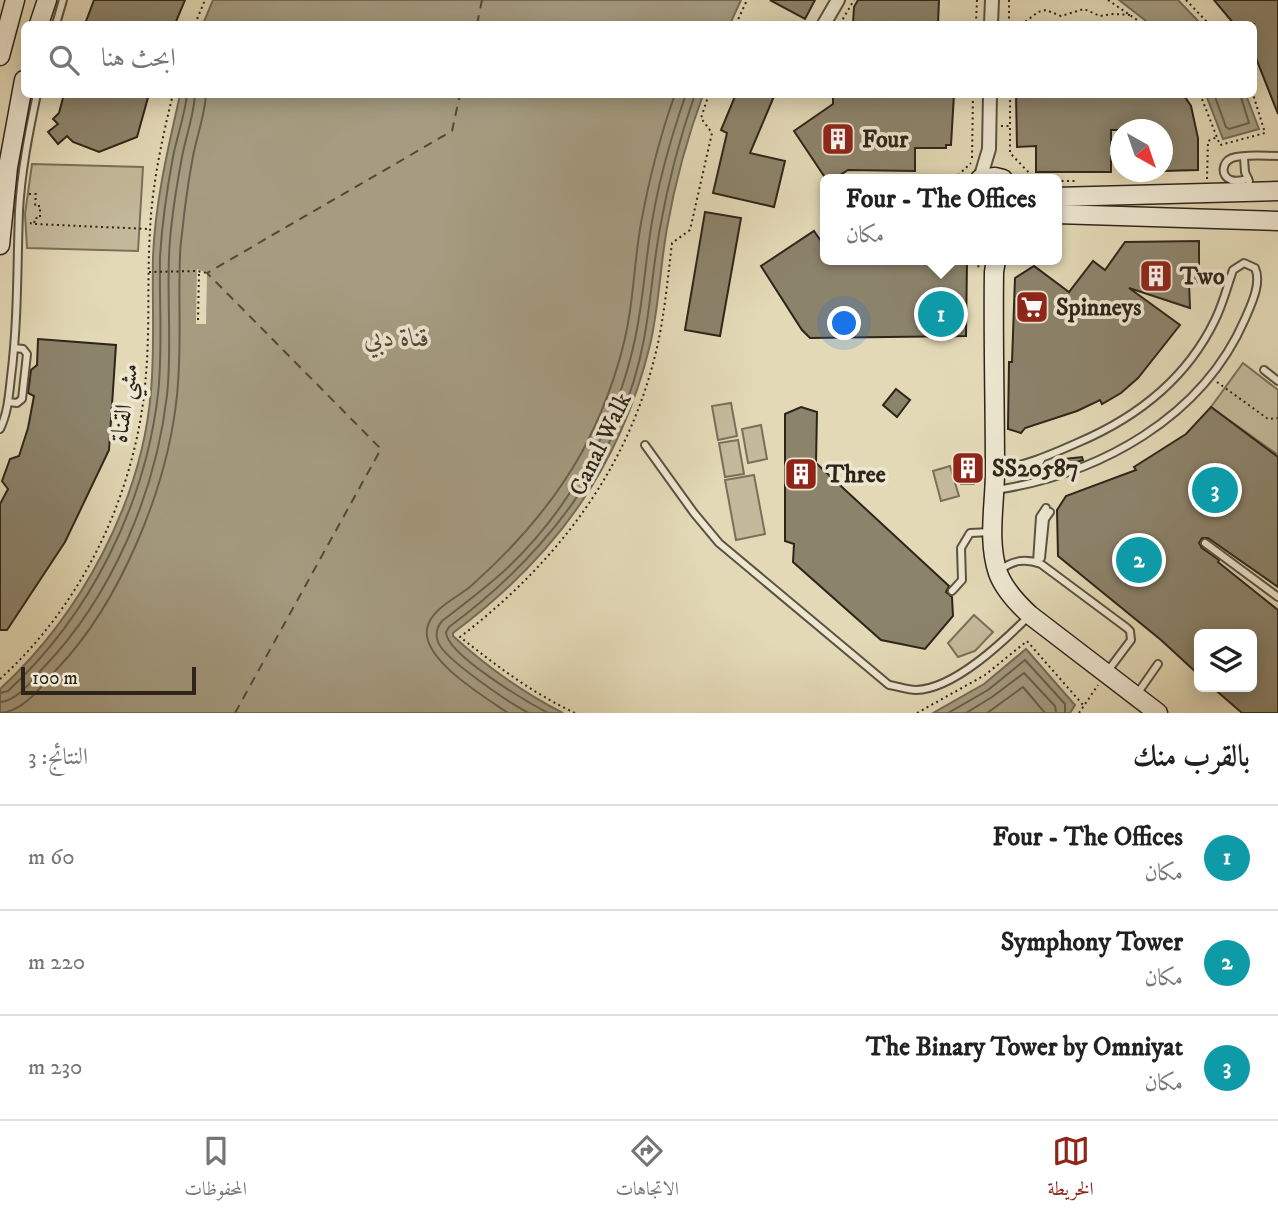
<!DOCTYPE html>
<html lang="ar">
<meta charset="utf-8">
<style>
:root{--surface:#fff;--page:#f6f6f6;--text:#222;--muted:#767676;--line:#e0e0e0;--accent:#8f2418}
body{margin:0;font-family:"IM FELL DW Pica",Amiri,serif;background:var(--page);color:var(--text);direction:rtl}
.controls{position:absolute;right:21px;bottom:21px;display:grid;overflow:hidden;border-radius:10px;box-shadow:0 4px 18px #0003}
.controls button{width:63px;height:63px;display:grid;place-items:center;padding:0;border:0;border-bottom:2px solid var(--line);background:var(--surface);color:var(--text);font:35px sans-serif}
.compass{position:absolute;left:1110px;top:119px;width:63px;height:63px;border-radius:50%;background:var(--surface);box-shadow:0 4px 18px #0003;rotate:140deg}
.scale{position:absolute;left:21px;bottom:18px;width:175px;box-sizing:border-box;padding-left:7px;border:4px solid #2e251a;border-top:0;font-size:19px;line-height:24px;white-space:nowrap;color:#2e251a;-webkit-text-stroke:5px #ede6d0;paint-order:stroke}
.you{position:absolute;left:845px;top:324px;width:24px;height:24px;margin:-18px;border:5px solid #fff;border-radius:50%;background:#1a73e8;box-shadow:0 0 0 10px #1a73e833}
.badge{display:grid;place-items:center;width:46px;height:46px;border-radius:50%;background:var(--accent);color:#fff;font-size:23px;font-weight:700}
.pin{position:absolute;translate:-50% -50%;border:4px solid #fff;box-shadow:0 2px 7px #0006}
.popup{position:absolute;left:820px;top:174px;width:242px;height:91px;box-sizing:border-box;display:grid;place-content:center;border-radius:10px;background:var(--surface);filter:drop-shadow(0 2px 5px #0005);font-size:23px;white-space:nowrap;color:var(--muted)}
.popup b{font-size:26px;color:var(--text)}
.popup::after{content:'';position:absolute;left:50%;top:100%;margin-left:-14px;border:14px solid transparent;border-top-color:var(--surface)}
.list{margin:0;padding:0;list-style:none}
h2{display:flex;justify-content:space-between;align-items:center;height:91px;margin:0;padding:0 28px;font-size:30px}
h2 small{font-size:23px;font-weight:400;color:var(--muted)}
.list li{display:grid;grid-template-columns:46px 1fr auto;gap:21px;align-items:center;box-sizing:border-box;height:105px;padding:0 28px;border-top:2px solid var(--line)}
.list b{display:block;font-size:26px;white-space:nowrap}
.list p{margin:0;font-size:23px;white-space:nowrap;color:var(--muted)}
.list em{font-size:23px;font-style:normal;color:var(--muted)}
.icon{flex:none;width:38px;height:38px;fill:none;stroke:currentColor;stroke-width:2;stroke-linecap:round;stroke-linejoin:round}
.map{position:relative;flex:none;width:1278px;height:713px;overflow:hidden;direction:ltr}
.search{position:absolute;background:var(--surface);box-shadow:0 4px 18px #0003;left:21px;right:21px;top:21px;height:77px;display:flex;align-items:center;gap:18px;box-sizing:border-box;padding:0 24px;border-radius:10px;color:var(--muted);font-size:26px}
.sheet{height:406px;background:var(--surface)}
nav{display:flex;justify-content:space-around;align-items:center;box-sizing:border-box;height:98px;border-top:2px solid var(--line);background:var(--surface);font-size:19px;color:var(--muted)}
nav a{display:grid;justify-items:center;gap:4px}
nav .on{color:var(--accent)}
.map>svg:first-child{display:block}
</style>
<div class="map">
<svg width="1278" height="713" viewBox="0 0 1278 713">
<rect width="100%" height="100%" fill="#e3d9b6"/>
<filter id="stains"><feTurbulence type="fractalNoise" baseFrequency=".00286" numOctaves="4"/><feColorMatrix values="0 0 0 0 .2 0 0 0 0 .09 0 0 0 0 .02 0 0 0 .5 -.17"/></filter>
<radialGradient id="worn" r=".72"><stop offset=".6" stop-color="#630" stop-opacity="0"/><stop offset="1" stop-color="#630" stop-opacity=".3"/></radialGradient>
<g fill="#c4ba9b" stroke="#79705a" stroke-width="2">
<path d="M32,164L143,167L138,251L27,248L25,214Z"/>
<path d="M1243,363L1278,390V455L1211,407Z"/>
<path d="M731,403L737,436L718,440L712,406Z"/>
<path d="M761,425L767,459L748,463L742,429Z"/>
<path d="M738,440L744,474L725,477L719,443Z"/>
<path d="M950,466L959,496L941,501L933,471Z"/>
<path d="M754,475L765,534L736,540L725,480Z"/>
<path d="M974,615L993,632L975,651L958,657L948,643Z"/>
</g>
<g fill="#a59c81" stroke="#756c58" stroke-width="2">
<path d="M213,0H741L730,24H203Z"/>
<path d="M1119,0H1178L1201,24H1150Z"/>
<path d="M180,95H703C687,138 675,183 667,228C660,267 659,307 650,345C620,468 554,558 453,633V636C487,667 522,692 563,713H0V689C81,615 142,501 151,391C155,346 152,302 153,257C155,203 168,148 180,95Z"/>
<path d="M1206,95H1246L1259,129L1223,139Z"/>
<path d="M1026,649L1075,705L1070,713H933L984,684Z"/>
</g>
<path fill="#e3d9b6" d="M197,269L207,273L206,324H196Z"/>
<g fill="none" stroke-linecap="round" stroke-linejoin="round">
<g stroke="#6a604e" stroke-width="2">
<path d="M1214,94L1226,127L1229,129L1249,123L1240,94"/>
<path d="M0,693L8,691C90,615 145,506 158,394C163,349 159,302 160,257C162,224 167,189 173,157C177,136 185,115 187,94"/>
<path d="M0,702C18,701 33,679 44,667C112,596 156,492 167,395C172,349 167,303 169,257C170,224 176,189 182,157C186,136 194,115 195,94"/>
<path d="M0,713C24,712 42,685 57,669C121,602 168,486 177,395C182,349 178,303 180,257C180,243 183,229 184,215C187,192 190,169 195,147C199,130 205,112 206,94"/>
<path d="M508,713C485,697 422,660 427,629C430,609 457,598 471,586C515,547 553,504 582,452C601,416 616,377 625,338C634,300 634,261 641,223C649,180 660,136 675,94"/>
<path d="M529,713C511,704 444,659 438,642C435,634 437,627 442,621C463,605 484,589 504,571C569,511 617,425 635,339C643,302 645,265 651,228C658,183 671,137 686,94"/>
<path d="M548,713C527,702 446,654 446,632L449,627C544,557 622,458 644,339C651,302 653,265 660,228C668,183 680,137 695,94"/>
<path d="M948,713L988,690L1025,660L1065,704V713"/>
<path d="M966,713L992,697L1024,673L1055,706L1056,713"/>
<path d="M987,713L1023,687L1045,713"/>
</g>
<g stroke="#524939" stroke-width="2" stroke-dasharray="9 7" stroke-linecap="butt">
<path d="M477,24L482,0"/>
<path d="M235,713L381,449L207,273L452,131L460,94"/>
</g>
</g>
<g fill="#8c836b" stroke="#2e251a" stroke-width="2">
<path d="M94,0H185L175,24H85Z"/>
<path d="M770,0H815L805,19Z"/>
<path d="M858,0H939L938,24H853L854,7Z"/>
<path d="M1214,0H1278V114L1254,53V24H1234Z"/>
<path d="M64,94H149L137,137L99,152L73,142L67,136L58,144L48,132L58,124L53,119L59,113Z"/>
<path d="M736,94H775L750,153L785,161L774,207L713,193L727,133L721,130Z"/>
<path d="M833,94H954L951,145H946V148H915V171L848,170L834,179H826L794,131L833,104Z"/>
<path d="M1016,94H1183L1191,106L1198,138V170L1163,171V130H1111V172H1036V146L1017,147Z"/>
<path d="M705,212L741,218L720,336L685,330Z"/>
<path d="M814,231L825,247V260H967L966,336L810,338L802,330L761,266Z"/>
<path d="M1199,241V282H1189L1190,308L1129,288L1180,325L1138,378L1121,393L1102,404L1100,400L1077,411L1025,428L1021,433L1008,429L1009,362H1012L1015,278L1034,266L1069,292L1093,261L1105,270L1125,242Z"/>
<path d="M38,339L116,345L109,450L65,542L7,630H0V504L8,489L2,481L10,459L19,456L28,428L34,396L28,393L31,370L37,365Z"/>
<path d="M896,389L910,400L897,417L883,405Z"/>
<path d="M801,407L817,412L816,463L949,586L946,592L952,597L953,616L925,649L881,640L793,562L794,544L785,541V414Z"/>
<path d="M1211,407L1278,457V587L1208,538H1202L1199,543L1202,548L1219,560L1218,562L1278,610V713H1242L1212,687H1252V634H1199V675L1161,640L1058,556L1057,510L1066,496L1136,470L1134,467L1186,434Z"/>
<rect x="961" y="453" width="13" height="31"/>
<path d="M1082,457L1083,460L1056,469L1055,460Z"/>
</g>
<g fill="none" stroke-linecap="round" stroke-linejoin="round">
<defs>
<g id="lane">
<path d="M56,24L63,0"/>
<path d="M1244,158L1245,172L1249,181"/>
<path d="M1248,179C1243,180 1236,182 1231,180C1220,176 1222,162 1232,158C1245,154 1264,156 1278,156"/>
<path d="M1264,370L1278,381"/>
<path d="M8,402L17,403L22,399L27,354L23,349L14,348"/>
<path d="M0,429C8,413 9,394 11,377C18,322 17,267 19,211C21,172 29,132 37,94"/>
<path d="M645,445L694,513L719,543L889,685C897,686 907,690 916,690C954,689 1003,642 1029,616"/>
<path d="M1041,460L1037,467L1038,473L1046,477"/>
<path d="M995,470C1025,466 1050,455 1077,443C1136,418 1186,380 1215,320C1223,304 1227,287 1233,270L1244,263L1255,268C1262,283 1251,305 1245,319C1202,418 1100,474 996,490"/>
<path d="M1205,543L1278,597"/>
<path d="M1041,558L1045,519L1050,512"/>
<path d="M1037,562L1040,517L1046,508"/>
<path d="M999,571C1012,560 1025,558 1041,564L1127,628L1130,631L1131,640L1107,672"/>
<path d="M952,591L962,580L961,548L970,533L991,532"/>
<path d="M1137,694L1158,664"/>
</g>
<g id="street">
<path d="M824,24L838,0"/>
<path d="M991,24L992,0"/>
<path d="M980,179L989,149L990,94"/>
</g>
<g id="secondary">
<path d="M39,24L47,0"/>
<path d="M0,56L15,0"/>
<path d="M980,179L995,177L1003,179"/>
<path d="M1056,197L1278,191"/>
<path d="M1056,214L1278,221"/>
<path d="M0,245L8,167L24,80"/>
<path d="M996,260L994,272C993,339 995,405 995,471C995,504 987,541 998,573C1004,589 1017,603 1030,615L1158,713"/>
</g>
</defs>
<use href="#lane" stroke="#5b5241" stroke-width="10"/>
<use href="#street" stroke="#5b5241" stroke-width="16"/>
<use href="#secondary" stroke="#2e251a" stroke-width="21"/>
<g stroke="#2e251a" stroke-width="2" stroke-dasharray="2 3.5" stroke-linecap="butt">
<path d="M1009,0V24"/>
<path d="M1108,0L1143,24"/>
<path d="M1186,0L1209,24"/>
<path d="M1009,23L1025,22L1038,12L1046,10L1061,16L1084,9L1100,16L1113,14L1132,15"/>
<path d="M195,24L205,0"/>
<path d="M736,24L747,0"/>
<path d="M840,24L854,0"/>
<path d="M976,24L977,0"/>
<path d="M1200,94L1220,145L1265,133L1253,94"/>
<path d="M1001,126H1010V94"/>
<path d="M1010,128V153L1035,179"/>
<path d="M972,158L973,94"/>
<path d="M954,179L971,163"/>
<path d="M1207,179L1208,141L1217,137"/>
<path d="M1056,181H1076"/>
<path d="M29,194H36L35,206H40V218H35L34,224L30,223"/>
<path d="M35,224L149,229"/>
<path d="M977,260L979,269"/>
<path d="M149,272L197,271L207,273"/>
<path d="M198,320L199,272"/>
<path d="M1217,382L1268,419L1278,418"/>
<path d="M0,679C85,602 138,488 146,374C150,327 147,278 150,231C152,185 162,139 173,94"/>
<path d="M575,713C532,693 497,666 460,637C559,561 631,466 658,343C665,310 668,276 672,243L690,230L712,133L701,118L709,94"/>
<path d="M917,713L985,675L1027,641L1084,706"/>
<path d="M1079,713L1098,685"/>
</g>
<use href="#lane" stroke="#ede6d0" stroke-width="6"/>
<use href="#street" stroke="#ede6d0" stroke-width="12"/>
<use href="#secondary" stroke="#ede6d0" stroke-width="18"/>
</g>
<defs>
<symbol id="building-square" viewBox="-11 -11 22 22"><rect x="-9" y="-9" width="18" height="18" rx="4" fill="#8f2418" stroke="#ede6d0"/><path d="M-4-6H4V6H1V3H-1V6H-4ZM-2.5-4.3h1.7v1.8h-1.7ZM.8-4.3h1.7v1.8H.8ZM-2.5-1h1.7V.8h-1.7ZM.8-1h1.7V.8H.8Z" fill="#fff"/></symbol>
<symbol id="supermarket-square" viewBox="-11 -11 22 22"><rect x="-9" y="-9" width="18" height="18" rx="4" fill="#8f2418" stroke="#ede6d0"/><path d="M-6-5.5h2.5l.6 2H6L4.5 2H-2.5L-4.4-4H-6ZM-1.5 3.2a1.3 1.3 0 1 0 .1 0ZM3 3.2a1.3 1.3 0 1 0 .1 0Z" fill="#fff"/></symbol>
</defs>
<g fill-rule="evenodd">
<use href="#building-square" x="819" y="120" width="38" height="38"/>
<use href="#building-square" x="1137" y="257" width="38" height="38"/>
<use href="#supermarket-square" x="1013" y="288" width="38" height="38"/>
<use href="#building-square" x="949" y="449" width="38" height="38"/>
<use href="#building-square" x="782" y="455" width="38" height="38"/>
</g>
<g text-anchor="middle" stroke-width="7" stroke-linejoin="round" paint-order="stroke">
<g font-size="24" font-weight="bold" fill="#2e251a" stroke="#ede6d0" text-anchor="start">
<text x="862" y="147">Four</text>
<text x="1180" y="284">Two</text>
<text x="1056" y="315">Spinneys</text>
<text x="992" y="476">SS20587</text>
<text x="826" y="482">Three</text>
</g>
<g font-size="24" fill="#2e251a" stroke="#ede6d0">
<text transform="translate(124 403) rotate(-82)" y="8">مشي القناة</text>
<text transform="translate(600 444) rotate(-64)" y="8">Canal Walk</text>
</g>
<g font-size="26" font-style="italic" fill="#524939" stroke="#ede6d0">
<text x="397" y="346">قناة دبي</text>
</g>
</g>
<rect width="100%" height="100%" filter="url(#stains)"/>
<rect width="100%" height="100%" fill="url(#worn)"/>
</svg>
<div class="controls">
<button><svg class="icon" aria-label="layers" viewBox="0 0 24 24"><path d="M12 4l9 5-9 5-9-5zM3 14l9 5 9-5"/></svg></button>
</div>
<svg class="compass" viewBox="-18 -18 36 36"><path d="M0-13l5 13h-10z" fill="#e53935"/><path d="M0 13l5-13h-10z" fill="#767676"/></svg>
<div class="scale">100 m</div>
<div class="you"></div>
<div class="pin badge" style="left:941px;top:314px;background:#0f9aa8">1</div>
<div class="popup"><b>Four - The Offices</b>مكان</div>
<div class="pin badge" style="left:1139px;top:560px;background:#0f9aa8">2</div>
<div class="pin badge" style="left:1215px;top:490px;background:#0f9aa8">3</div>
<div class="search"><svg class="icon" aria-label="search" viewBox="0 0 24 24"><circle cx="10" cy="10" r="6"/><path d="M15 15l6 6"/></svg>ابحث هنا</div>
</div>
<section class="sheet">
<h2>بالقرب منك<small>النتائج: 3</small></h2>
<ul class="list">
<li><span class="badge" style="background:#0f9aa8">1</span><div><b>Four - The Offices</b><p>مكان</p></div><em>60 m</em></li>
<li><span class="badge" style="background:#0f9aa8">2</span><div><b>Symphony Tower</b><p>مكان</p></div><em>220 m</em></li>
<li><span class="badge" style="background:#0f9aa8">3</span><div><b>The Binary Tower by Omniyat</b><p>مكان</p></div><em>230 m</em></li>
</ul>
</section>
<nav>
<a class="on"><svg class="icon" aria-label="map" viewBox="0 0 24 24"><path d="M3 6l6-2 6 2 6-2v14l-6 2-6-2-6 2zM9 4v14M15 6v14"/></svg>الخريطة</a>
<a><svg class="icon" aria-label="directions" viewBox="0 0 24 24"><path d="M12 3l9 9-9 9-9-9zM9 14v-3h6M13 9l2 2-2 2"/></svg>الاتجاهات</a>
<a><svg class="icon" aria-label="saved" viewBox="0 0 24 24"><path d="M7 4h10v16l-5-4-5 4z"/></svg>المحفوظات</a>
</nav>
